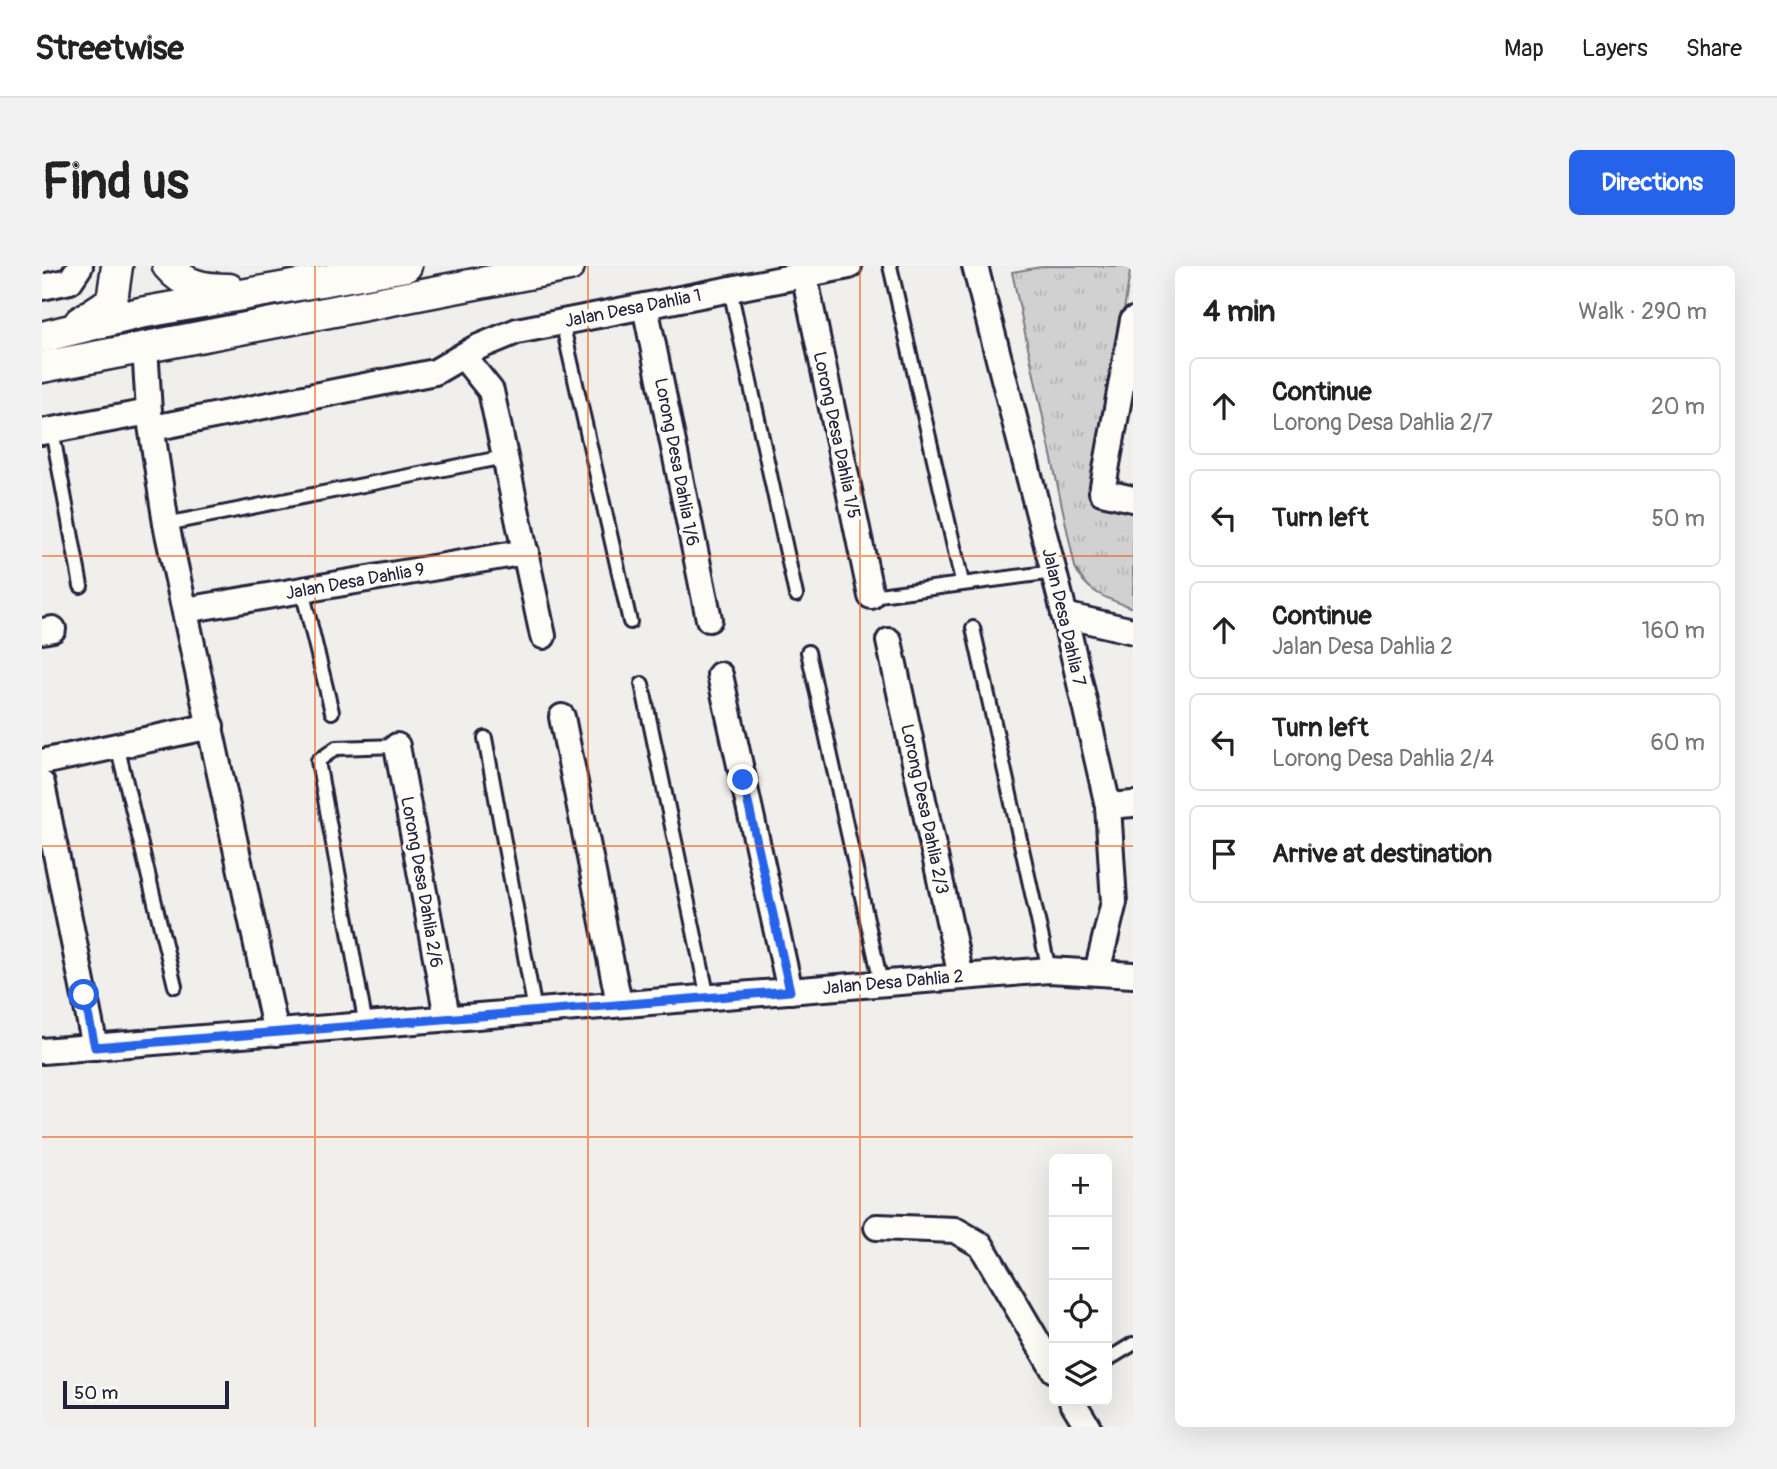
<!DOCTYPE html>
<meta charset="utf-8">
<style>
:root{--surface:#fff;--page:#f2f2f2;--text:#222;--muted:#767676;--line:#e0e0e0;--accent:#2563eb}
body{margin:0;font-family:Pangolin,sans-serif;background:var(--page);color:var(--text)}
.controls{position:absolute;right:21px;bottom:21px;display:grid;overflow:hidden;border-radius:10px;box-shadow:0 7px 28px #0002}
.controls button{width:63px;height:63px;display:grid;place-items:center;padding:0;border:0;border-bottom:2px solid var(--line);background:var(--surface);color:var(--text);font:35px sans-serif}
.scale{position:absolute;left:21px;bottom:18px;width:166px;box-sizing:border-box;padding-left:7px;border:4px solid #22223b;border-top:0;font-size:19px;line-height:24px;white-space:nowrap;color:#22223b;-webkit-text-stroke:5px #fdfcf7;paint-order:stroke}
.stop{position:absolute;width:21px;height:21px;margin:-16px;border:5px solid #2563eb;border-radius:50%;background:#fff}
.stop.end{background:#2563eb;border-color:#fff;box-shadow:0 2px 7px #0008}
.list{margin:0;padding:0;list-style:none}
h2{display:flex;justify-content:space-between;align-items:center;height:91px;margin:0;padding:0 28px;font-size:30px}
h2 small{font-size:23px;font-weight:400;color:var(--muted)}
.list li{display:grid;grid-template-columns:46px 1fr auto;gap:21px;align-items:center;box-sizing:border-box;height:98px;margin:0 14px 14px;padding:0 14px;border:2px solid var(--line);border-radius:10px}
.list b{display:block;font-size:26px;white-space:nowrap}
.list p{margin:0;font-size:23px;white-space:nowrap;color:var(--muted)}
.list em{font-size:23px;font-style:normal;color:var(--muted)}
.icon{flex:none;width:38px;height:38px;fill:none;stroke:currentColor;stroke-width:2;stroke-linecap:round;stroke-linejoin:round}
.map{position:relative;flex:none;width:1091px;height:1161px;overflow:hidden;border-radius:10px}
header{display:flex;align-items:center;gap:42px;box-sizing:border-box;height:98px;padding:0 35px;background:var(--surface);border-bottom:2px solid var(--line)}
header strong{font-size:33px}
nav{display:flex;gap:38px;margin-inline-start:auto;font-size:24px}
.intro{display:flex;align-items:center;justify-content:space-between;box-sizing:border-box;height:168px;padding:0 42px}
h1{margin:0;font-size:49px}
.button{padding:18px 32px;border-radius:10px;background:var(--accent);color:#fff;font-size:24px;font-weight:700}
main{display:flex;gap:42px;padding:0 42px}
aside{flex:1;background:var(--surface);border-radius:10px;box-shadow:0 7px 28px #0002}
.map>svg:first-child{display:block}
</style>
<header>
<strong>Streetwise</strong>
<nav><a>Map</a><a>Layers</a><a>Share</a></nav>
</header>
<div class="intro"><h1>Find us</h1><a class="button">Directions</a></div>
<main>
<div class="map">
<svg width="1091" height="1161" viewBox="0 0 1091 1161">
<defs>
<pattern id="park-tufts" width="24" height="20" patternUnits="userSpaceOnUse" patternTransform="scale(1.75)"><rect width="24" height="20" fill="#d2d1d1"/><path d="M3 7l-1-3M5 7V3M7 7l1-3M15 17l-1-3M17 17v-4M19 17l1-3" fill="none" stroke="#b4b3b4"/></pattern>
</defs>
<rect width="100%" height="100%" fill="#f0efec"/>
<filter id="ink" filterUnits="userSpaceOnUse"><feTurbulence type="fractalNoise" baseFrequency=".0143" numOctaves="2"/><feDisplacementMap in="SourceGraphic" scale="14" xChannelSelector="R" yChannelSelector="G"/><feConvolveMatrix kernelMatrix="1 2 1 2 8 2 1 2 1" color-interpolation-filters="sRGB"/></filter>
<g filter="url(#ink)">
<path fill="url(#park-tufts)" stroke="#7a7a86" stroke-width="2" d="M1005,0H1089L1052,234L1091,243V342C1066,333 1044,327 1033,301L970,6Z"/>
<g fill="none" stroke-linecap="round" stroke-linejoin="round">
<defs>
<g id="service">
<path d="M848,0L920,316"/>
<path d="M688,23L754,329"/>
<path d="M520,56L588,356"/>
<path d="M10,164L39,320"/>
<path d="M124,258L463,191"/>
<path d="M260,324L290,446"/>
<path d="M829,330L1012,306"/>
<path d="M931,362L1007,704"/>
<path d="M766,386L839,717"/>
<path d="M600,418L666,732"/>
<path d="M443,472L493,745"/>
<path d="M75,479L133,720"/>
<path d="M324,760L276,495L294,482L355,480"/>
<path d="M1065,1094L1091,1078"/>
</g>
<g id="minor">
<path d="M933,0L1019,334L1066,540L1072,636L1055,706"/>
<path d="M762,8L829,330"/>
<path d="M0,21L28,15L38,0"/>
<path d="M603,40L667,353"/>
<path d="M1091,54L1060,226L1091,233"/>
<path d="M103,80L107,146L124,258L234,767"/>
<path d="M421,90L449,125L501,370"/>
<path d="M111,162L393,106L434,82L475,65L807,0"/>
<path d="M0,166L107,146"/>
<path d="M143,344L484,286"/>
<path d="M1022,349L1091,365"/>
<path d="M0,365L11,363"/>
<path d="M847,375L919,711"/>
<path d="M678,409L748,725"/>
<path d="M520,451L577,737"/>
<path d="M355,480L405,751"/>
<path d="M0,496L169,460"/>
<path d="M0,518L53,781"/>
<path d="M1066,540L1091,538"/>
<path d="M0,785L1007,704L1091,709"/>
<path d="M835,961L913,964L939,979L1012,1104"/>
<path d="M1030,1135L1046,1161"/>
</g>
<g id="tertiary">
<path d="M126,0C143,20 162,23 187,23"/>
<path d="M38,56L70,35L75,0"/>
<path d="M0,71L98,47L364,0"/>
<path d="M0,101L527,0"/>
</g>
</defs>
<use href="#service" stroke="#22223b" stroke-width="18"/>
<use href="#minor" stroke="#22223b" stroke-width="30"/>
<use href="#tertiary" stroke="#22223b" stroke-width="35"/>
<use href="#service" stroke="#fdfcf7" stroke-width="12"/>
<use href="#minor" stroke="#fdfcf7" stroke-width="24"/>
<use href="#tertiary" stroke="#fdfcf7" stroke-width="30"/>
</g>
</g>
<g fill="none" stroke-linecap="round" stroke-linejoin="round" filter="url(#ink)">
<path stroke="#2563eb" stroke-width="9" d="M42,729L53,781L748,725L701,514"/>
</g>
<path fill="none" stroke="#e8590c" stroke-width="2" stroke-opacity="0.55" d="M273,0V1161M546,0V1161M818,0V1161M0,290H1091M0,580H1091M0,871H1091"/>
<g text-anchor="middle" stroke-width="7" stroke-linejoin="round" paint-order="stroke">
<g font-size="18" fill="#22223b" stroke="#fdfcf7">
<text transform="translate(591 42) rotate(-11)" y="6">Jalan Desa Dahlia 1</text>
<text transform="translate(795 169) rotate(78)" y="6">Lorong Desa Dahlia 1/5</text>
<text transform="translate(635 196) rotate(79)" y="6">Lorong Desa Dahlia 1/6</text>
<text transform="translate(313 315) rotate(-10)" y="6">Jalan Desa Dahlia 9</text>
<text transform="translate(1022 351) rotate(77)" y="6">Jalan Desa Dahlia 7</text>
<text transform="translate(883 543) rotate(78)" y="6">Lorong Desa Dahlia 2/3</text>
<text transform="translate(380 616) rotate(80)" y="6">Lorong Desa Dahlia 2/6</text>
<text transform="translate(851 716) rotate(-5)" y="6">Jalan Desa Dahlia 2</text>
</g>
</g>
</svg>
<div class="controls">
<button>+</button>
<button>−</button>
<button><svg class="icon" aria-label="locate" viewBox="0 0 24 24"><circle cx="12" cy="12" r="6"/><path d="M12 2v4M12 18v4M2 12h4M18 12h4"/></svg></button>
<button><svg class="icon" aria-label="layers" viewBox="0 0 24 24"><path d="M12 4l9 5-9 5-9-5zM3 14l9 5 9-5"/></svg></button>
</div>
<div class="scale">50 m</div>
<div class="stop" style="left:42px;top:729px"></div>
<div class="stop end" style="left:701px;top:514px"></div>
</div>
<aside>
<h2>4 min<small>Walk · 290 m</small></h2>
<ul class="list">
<li><svg class="icon" aria-label="ahead" viewBox="0 0 24 24"><path d="M12 20V5M6 11l6-6 6 6"/></svg><div><b>Continue</b><p>Lorong Desa Dahlia 2/7</p></div><em>20 m</em></li>
<li><svg class="icon" aria-label="left" viewBox="0 0 24 24"><path d="M17 20v-9H6M10 6l-5 5 5 5"/></svg><div><b>Turn left</b></div><em>50 m</em></li>
<li><svg class="icon" aria-label="ahead" viewBox="0 0 24 24"><path d="M12 20V5M6 11l6-6 6 6"/></svg><div><b>Continue</b><p>Jalan Desa Dahlia 2</p></div><em>160 m</em></li>
<li><svg class="icon" aria-label="left" viewBox="0 0 24 24"><path d="M17 20v-9H6M10 6l-5 5 5 5"/></svg><div><b>Turn left</b><p>Lorong Desa Dahlia 2/4</p></div><em>60 m</em></li>
<li><svg class="icon" aria-label="arrive" viewBox="0 0 24 24"><path d="M6 21V4h12l-3 4 3 4H6"/></svg><div><b>Arrive at destination</b></div></li>
</ul>
</aside>
</main>
